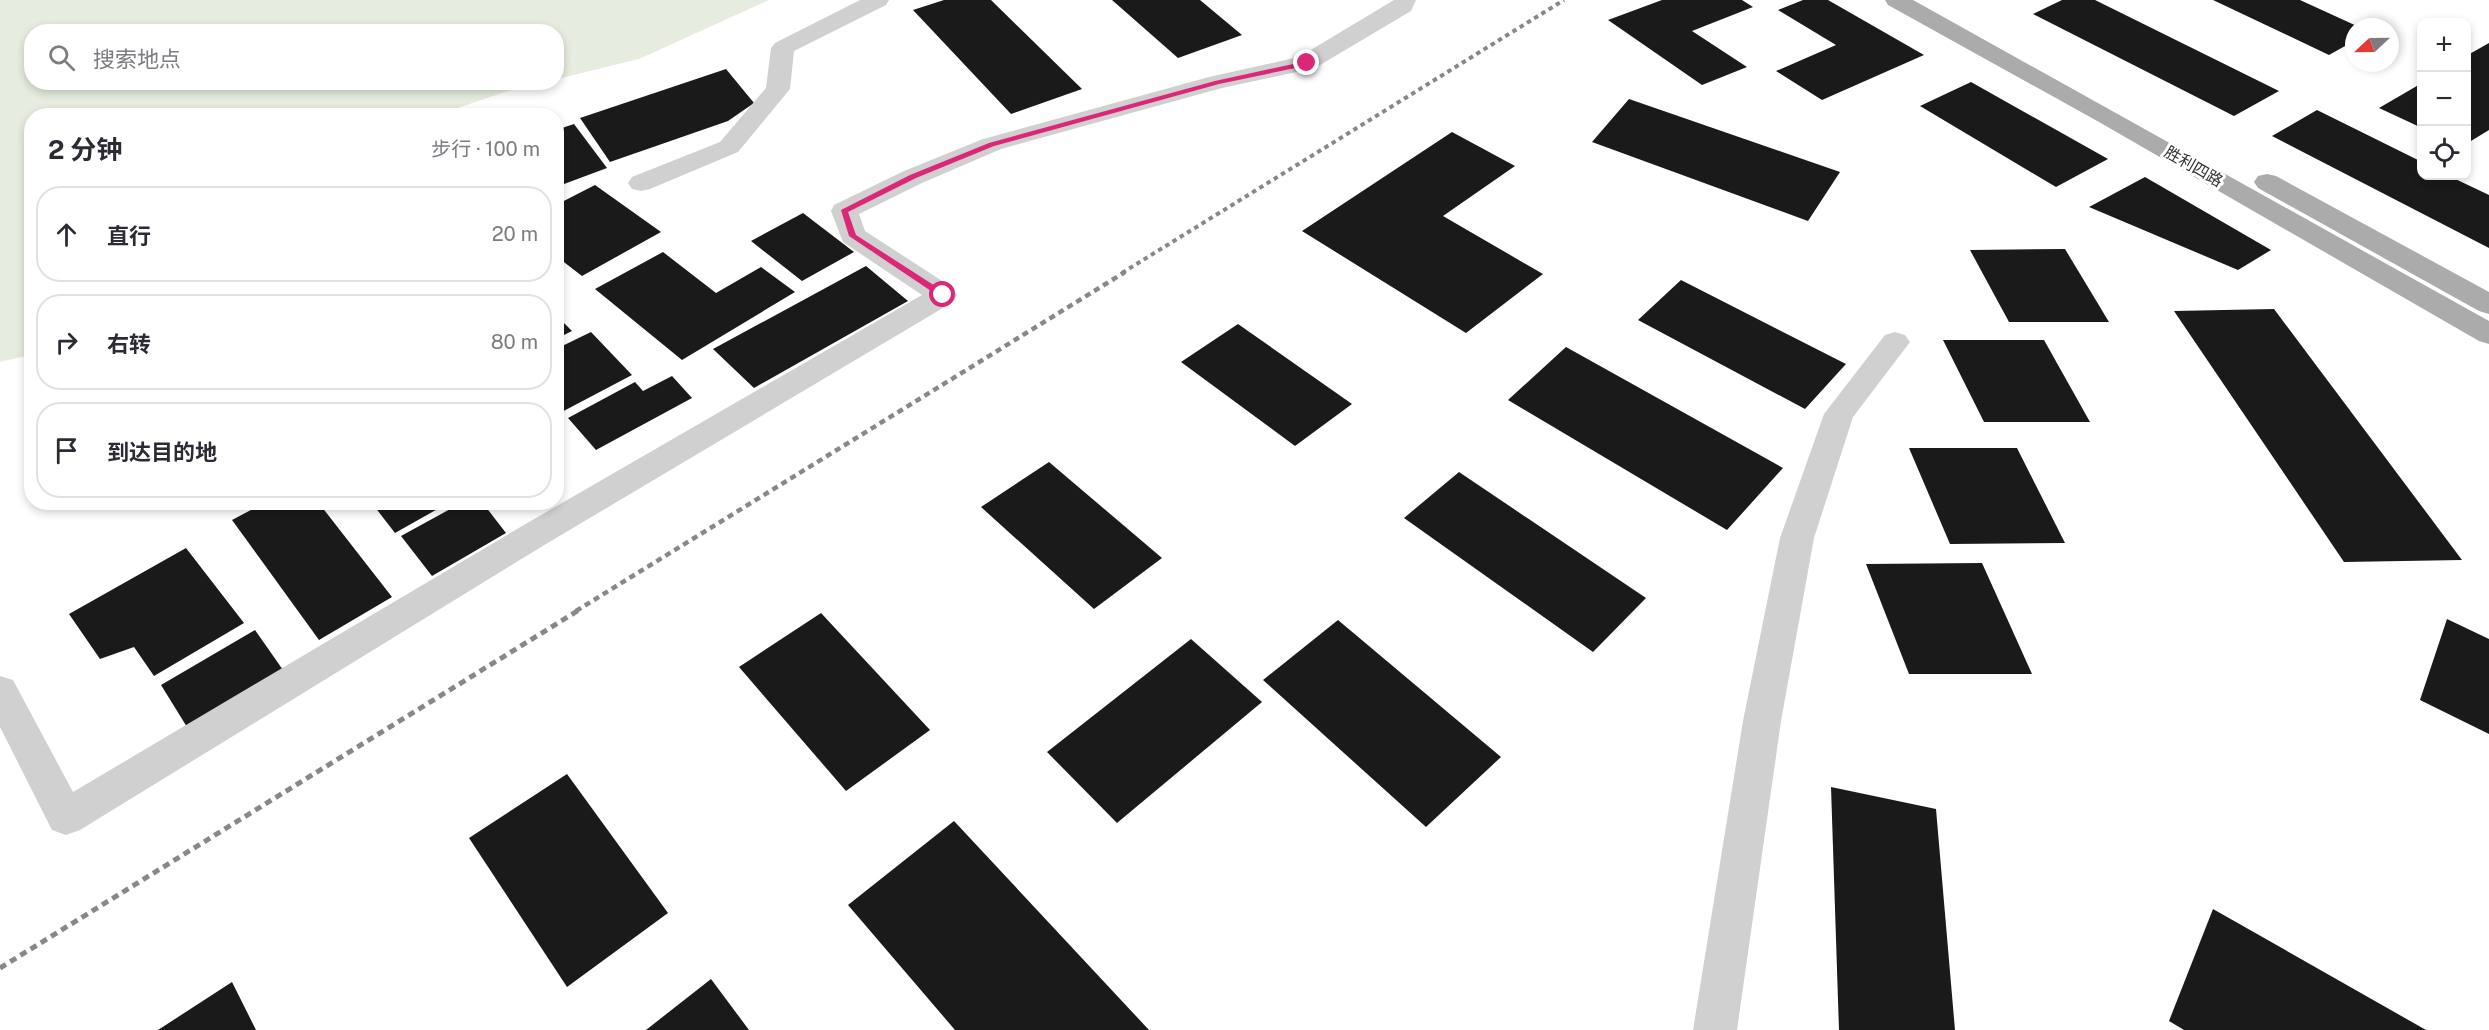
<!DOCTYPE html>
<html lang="zh">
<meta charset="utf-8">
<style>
:root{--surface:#fff;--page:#f2f2f3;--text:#2b2b33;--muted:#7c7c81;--line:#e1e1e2}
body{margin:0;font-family:"Public Sans","Noto Sans SC",sans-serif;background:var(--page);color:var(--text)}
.controls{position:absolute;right:18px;top:18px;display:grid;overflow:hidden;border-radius:12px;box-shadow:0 3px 9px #0003}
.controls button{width:54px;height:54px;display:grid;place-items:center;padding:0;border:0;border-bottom:2px solid var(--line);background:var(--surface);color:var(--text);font:30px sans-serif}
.compass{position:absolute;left:2345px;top:18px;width:54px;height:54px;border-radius:50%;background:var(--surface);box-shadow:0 3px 9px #0003;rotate:248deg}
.stop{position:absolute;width:18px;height:18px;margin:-14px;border:4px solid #db2777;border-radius:50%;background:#fff}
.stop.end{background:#db2777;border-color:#fff;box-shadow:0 2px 6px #0008}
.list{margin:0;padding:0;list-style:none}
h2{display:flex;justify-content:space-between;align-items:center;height:78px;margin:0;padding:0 24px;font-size:26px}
h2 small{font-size:20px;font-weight:400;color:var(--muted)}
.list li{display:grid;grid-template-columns:39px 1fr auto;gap:18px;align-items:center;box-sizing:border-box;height:96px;margin:0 12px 12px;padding:0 12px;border:2px solid var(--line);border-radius:24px}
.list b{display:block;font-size:22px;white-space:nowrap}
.list em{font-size:20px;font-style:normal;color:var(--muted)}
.icon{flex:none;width:33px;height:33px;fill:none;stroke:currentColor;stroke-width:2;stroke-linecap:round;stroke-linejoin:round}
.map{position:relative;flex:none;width:2489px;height:1030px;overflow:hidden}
.search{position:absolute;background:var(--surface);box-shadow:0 3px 9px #0003;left:24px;top:24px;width:540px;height:66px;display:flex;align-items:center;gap:15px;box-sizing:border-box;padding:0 21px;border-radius:24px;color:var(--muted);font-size:22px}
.panel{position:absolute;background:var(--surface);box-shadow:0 3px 9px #0003;left:24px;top:108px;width:540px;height:402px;border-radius:24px}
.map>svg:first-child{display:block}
</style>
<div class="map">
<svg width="2489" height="1030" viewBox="0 0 2489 1030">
<rect width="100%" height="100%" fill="#fff"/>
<path fill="#e6ecdf" d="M0,0H769L639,59L557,79L556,32H32V82L541,83L508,91L437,115L32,116L31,352L29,355L0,362Z"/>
<g fill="#1a1a1a">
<path d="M944,0H991L1082,89L1011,114L913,10Z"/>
<path d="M1112,0H1200L1242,35L1178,58Z"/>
<path d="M1662,0H1742L1753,7L1692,31L1747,67L1702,85L1608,20Z"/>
<path d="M1803,0H1828L1924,55L1822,100L1776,71L1836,45L1778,10Z"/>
<path d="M2062,0H2095L2279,91L2234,116L2033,14Z"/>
<path d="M2213,0H2300L2359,27H2354V41L2329,55Z"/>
<path d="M2489,43V130L2466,144V56Z"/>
<path d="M726,69L754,103L728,121L610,162L580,118Z"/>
<path d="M1971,82L2108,159L2056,187L1920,106Z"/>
<path d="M2422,83V128L2379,108Z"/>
<path d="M1629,99L1840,172L1808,221L1592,142Z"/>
<path d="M2317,110L2422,162V176H2449L2489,195V248L2272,136Z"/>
<path d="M574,124L607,168L556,187V130Z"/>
<path d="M1452,132L1515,166L1443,216L1543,274L1466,333L1302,231Z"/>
<path d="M2145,177L2271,250L2238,270L2089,207Z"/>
<path d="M595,185L661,232L582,276L556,256V205Z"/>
<path d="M803,213L854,252L802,281L751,241Z"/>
<path d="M2065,249L2109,322H2009L1970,250Z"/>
<path d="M663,252L716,293L761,267L795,292L682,360L595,289Z"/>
<path d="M866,266L908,301L754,388L713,349Z"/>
<path d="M1681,280L1846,364L1805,409L1638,320Z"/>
<path d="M2274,309L2462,560L2344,562L2174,311Z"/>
<path d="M556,315L572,331L556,339Z"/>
<path d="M1238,324L1352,404L1295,446L1181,362Z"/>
<path d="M591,332L632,375L556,415V349Z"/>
<path d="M1943,340H2044L2090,422H1984Z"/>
<path d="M1566,347L1783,468L1727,530L1508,400Z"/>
<path d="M672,376L692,398L596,450L568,418L635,382L643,391Z"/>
<path d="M1909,448H2017L2065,543L1950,544Z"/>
<path d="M1049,462L1162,558L1094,609L981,507Z"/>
<path d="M1459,472L1646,598L1593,652L1404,518Z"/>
<path d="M266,502H318L392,597L319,640L232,520Z"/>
<path d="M371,502H450L395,533Z"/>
<path d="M463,502H482L506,533L432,576L401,536Z"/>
<path d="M186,548L244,623L154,676L134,647L100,659L69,614Z"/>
<path d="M1982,563L2032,674H1909L1866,564Z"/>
<path d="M821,613L930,730L846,791L739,667Z"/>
<path d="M2447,619L2489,639V734L2420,700Z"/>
<path d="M1338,620L1501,757L1426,827L1263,680Z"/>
<path d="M255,630L283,670L187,727L161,685Z"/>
<path d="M1191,639L1262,702L1117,823L1047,752Z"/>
<path d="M567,774L668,913L567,987L469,838Z"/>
<path d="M1831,787L1936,809L1955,1030H1839Z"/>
<path d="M954,821L1149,1030H955L848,905Z"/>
<path d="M2213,909L2426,1030H2184L2169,1021Z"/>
<path d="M711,979L749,1030H646Z"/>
<path d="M232,982L256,1030H158Z"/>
</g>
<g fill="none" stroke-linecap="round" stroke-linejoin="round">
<g fill="#d0d0d0" fill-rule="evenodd">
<path d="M860,0H889L886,5L794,51L790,89L738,152L650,189L641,191L632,189L628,183L632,177L720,142L766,88L771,48L775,43Z"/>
<path d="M1394,0H1416L1411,11L1315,68L1222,88L1001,149L922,183L859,214L865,231L953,288L957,295L953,302L541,547L80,830L66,835L52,830L0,727V676L13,680L73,792L517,529L922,295L843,242L831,211L834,205L904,171L983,139L1209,77L1299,57Z"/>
<path d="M1895,332L1905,335L1910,342L1853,417L1814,538L1781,721L1737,1030H1693L1743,721L1780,538L1824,414L1885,335Z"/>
</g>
<g fill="#ababab" fill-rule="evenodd">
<path d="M1885,0H1913L2489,321V344L2479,341L2099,122L1888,5Z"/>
<path d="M2267,174L2276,176L2489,292V314L2479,311L2258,188L2254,182L2258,176Z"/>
</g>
<path stroke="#888" stroke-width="4" stroke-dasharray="4.5 4" stroke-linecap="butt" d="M1122,273L1564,0"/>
<path stroke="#888" stroke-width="4.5" stroke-dasharray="6 4.5" stroke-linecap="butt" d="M576,611L1125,272"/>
<path stroke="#888" stroke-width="5" stroke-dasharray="7 5" stroke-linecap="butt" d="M0,968L579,610"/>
</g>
<path fill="#db2777" d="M1307,61L1310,65L1219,84L994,146L916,178L848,212L856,235L946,293V297H940L849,236L841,210L910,175L989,143L1215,81Z"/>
<g text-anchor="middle" stroke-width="6" stroke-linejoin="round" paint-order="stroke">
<g font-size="16" fill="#333" stroke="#fff">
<text transform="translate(2194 166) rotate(30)" y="6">胜利四路</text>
</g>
</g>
</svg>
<div class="controls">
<button>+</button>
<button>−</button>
<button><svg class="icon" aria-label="locate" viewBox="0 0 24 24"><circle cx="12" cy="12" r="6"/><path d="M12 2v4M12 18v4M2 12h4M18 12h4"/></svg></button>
</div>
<svg class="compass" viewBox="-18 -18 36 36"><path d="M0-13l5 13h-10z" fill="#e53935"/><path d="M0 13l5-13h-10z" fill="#7c7c81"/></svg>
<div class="stop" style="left:943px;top:295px"></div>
<div class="stop end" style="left:1307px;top:63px"></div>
<div class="search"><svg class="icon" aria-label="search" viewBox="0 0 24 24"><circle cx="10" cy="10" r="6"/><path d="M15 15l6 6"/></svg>搜索地点</div>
<section class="panel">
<h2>2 分钟<small>步行 · 100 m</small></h2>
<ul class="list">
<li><svg class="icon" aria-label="ahead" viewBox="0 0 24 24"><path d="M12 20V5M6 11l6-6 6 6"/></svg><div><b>直行</b></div><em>20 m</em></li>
<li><svg class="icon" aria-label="right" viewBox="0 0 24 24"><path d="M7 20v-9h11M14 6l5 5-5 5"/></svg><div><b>右转</b></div><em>80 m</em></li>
<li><svg class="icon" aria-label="arrive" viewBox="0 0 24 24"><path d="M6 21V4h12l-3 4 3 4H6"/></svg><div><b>到达目的地</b></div></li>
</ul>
</section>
</div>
